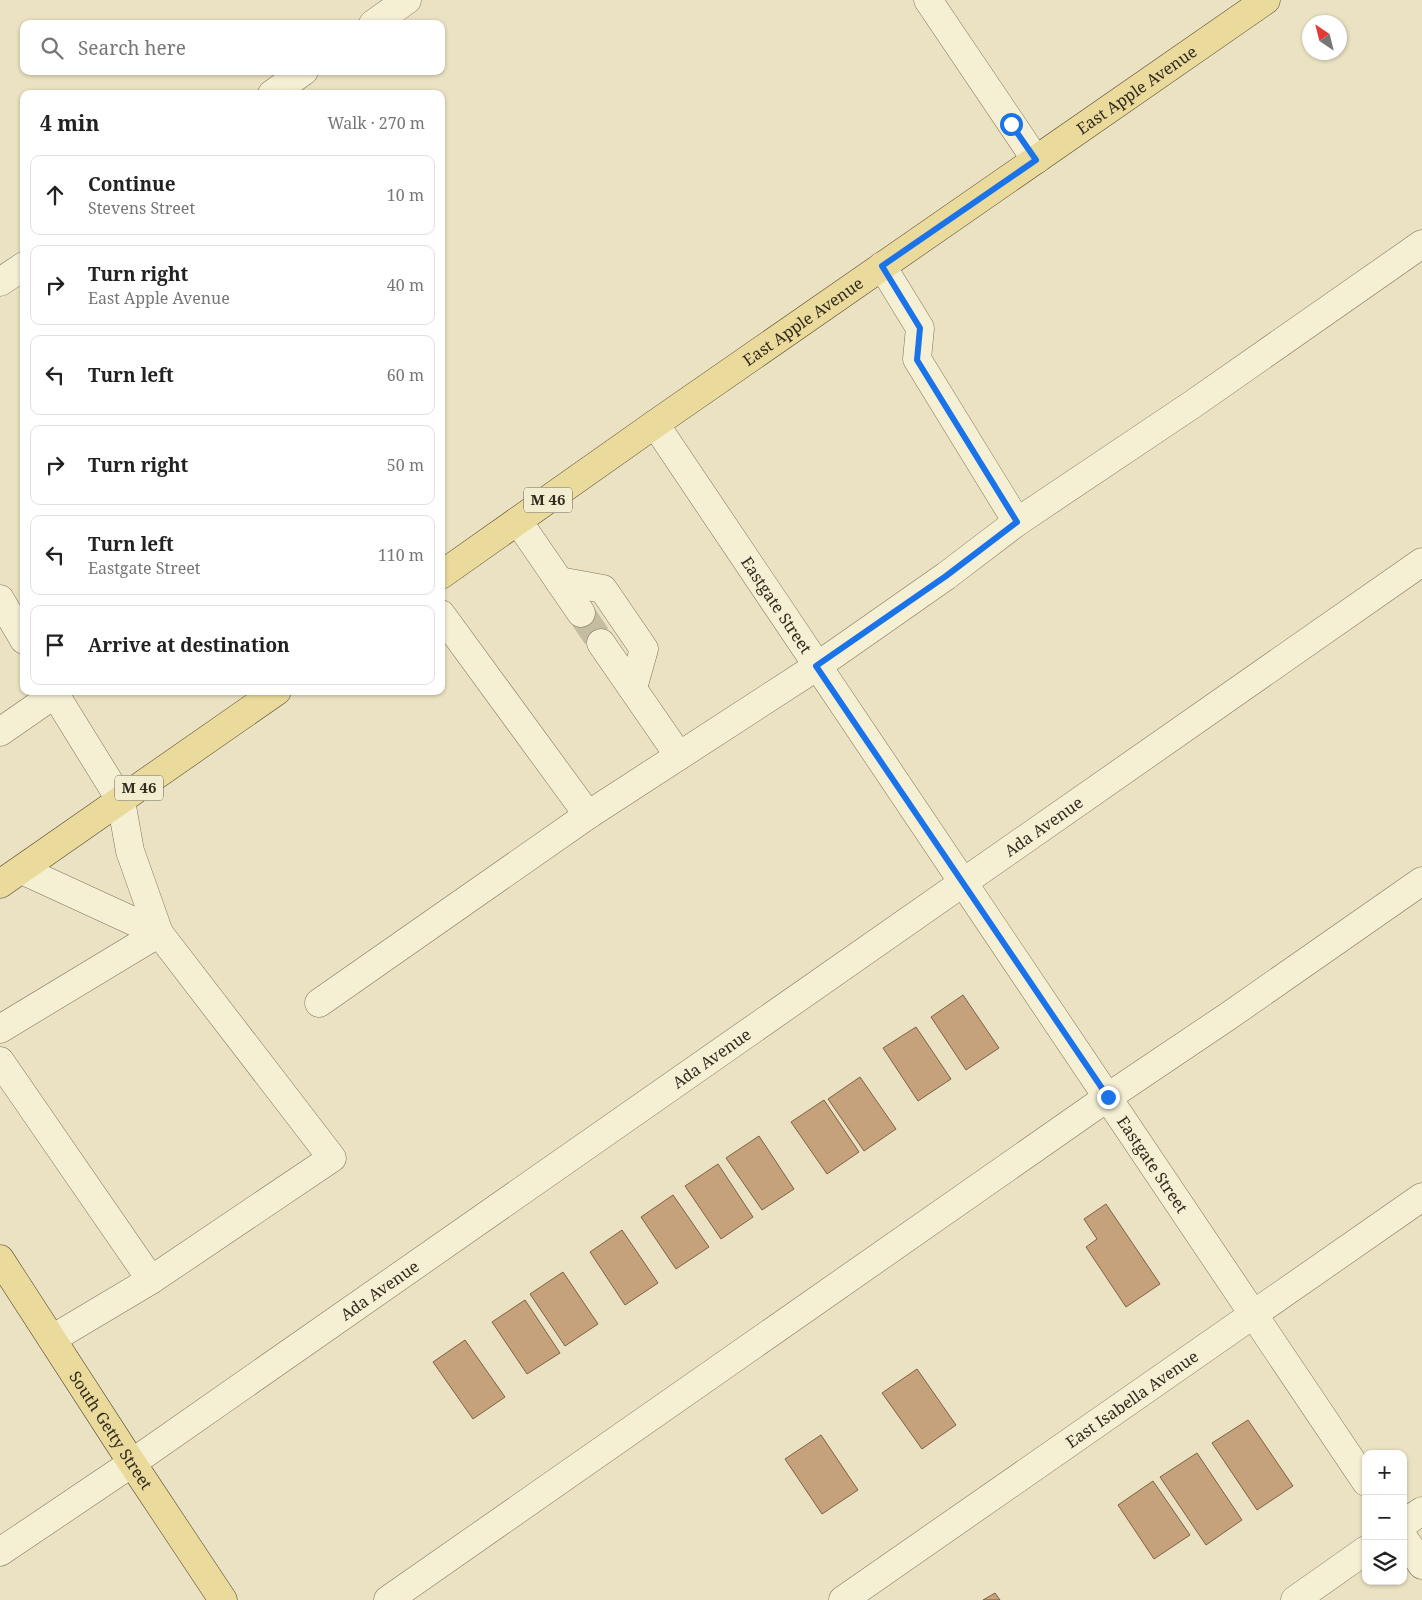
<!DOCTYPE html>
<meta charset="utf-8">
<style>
:root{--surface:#fff;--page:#f6f6f6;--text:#222;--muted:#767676;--line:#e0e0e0}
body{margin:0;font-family:"Noto Serif",serif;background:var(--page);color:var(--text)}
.controls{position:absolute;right:15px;bottom:15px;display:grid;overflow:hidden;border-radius:10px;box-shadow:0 1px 4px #0004}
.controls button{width:45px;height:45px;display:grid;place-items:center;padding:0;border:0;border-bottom:1px solid var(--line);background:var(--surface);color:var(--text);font:25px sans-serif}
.compass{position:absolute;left:1302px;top:15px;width:45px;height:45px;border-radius:50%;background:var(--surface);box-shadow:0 1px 4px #0004;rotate:325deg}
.stop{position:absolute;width:15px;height:15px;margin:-11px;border:4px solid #1a73e8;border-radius:50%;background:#fff}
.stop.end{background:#1a73e8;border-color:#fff;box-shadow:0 1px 5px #0008}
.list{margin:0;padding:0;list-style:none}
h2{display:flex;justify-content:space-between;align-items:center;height:65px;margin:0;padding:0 20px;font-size:21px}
h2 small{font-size:16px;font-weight:400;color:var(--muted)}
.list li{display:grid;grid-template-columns:32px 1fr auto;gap:15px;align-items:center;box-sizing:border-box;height:80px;margin:0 10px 10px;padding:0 10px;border:1px solid var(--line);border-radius:10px}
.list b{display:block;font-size:19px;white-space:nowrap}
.list p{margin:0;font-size:16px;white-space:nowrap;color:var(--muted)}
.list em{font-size:16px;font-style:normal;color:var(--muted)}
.icon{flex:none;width:28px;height:28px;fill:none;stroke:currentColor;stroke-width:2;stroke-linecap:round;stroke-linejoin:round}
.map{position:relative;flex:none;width:1422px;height:1600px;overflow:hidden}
.search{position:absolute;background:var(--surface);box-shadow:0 1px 4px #0004;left:20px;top:20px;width:425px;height:55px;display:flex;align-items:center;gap:12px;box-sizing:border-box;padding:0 18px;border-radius:10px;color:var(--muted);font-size:19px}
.panel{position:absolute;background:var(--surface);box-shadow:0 1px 4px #0004;left:20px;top:90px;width:425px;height:605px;border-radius:10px}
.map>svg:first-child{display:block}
</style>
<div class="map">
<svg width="1422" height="1600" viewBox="0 0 1422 1600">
<rect width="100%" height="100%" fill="#eae2c2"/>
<g fill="#c5a27b" stroke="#7f6243">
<path d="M963,995L999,1048L966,1070L931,1017Z"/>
<path d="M916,1027L951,1079L918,1101L883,1048Z"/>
<path d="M860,1077L896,1129L864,1151L828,1099Z"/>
<path d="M824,1100L859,1152L827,1174L791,1122Z"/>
<path d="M759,1136L794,1189L762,1210L726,1158Z"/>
<path d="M718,1164L753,1217L721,1239L685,1186Z"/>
<path d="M673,1195L709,1247L676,1269L641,1217Z"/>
<path d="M1106,1204L1160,1284L1126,1307L1086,1247L1097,1239L1084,1219Z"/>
<path d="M622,1230L658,1283L625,1305L590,1252Z"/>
<path d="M563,1272L598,1324L565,1346L530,1294Z"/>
<path d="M525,1300L560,1353L527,1374L492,1322Z"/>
<path d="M465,1340L505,1397L473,1419L433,1362Z"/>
<path d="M917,1369L956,1425L922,1449L882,1393Z"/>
<path d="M1248,1420L1293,1486L1257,1510L1212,1443Z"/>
<path d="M821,1435L858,1490L822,1514L785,1459Z"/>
<path d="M1197,1453L1242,1520L1206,1545L1160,1477Z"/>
<path d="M1153,1481L1190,1535L1154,1559L1118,1505Z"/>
<path d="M995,1593L1000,1600H983Z"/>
</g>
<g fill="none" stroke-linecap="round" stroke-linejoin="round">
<path stroke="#c5bda1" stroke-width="28" stroke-dasharray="28 14" stroke-linecap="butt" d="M581,613L601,643"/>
<defs>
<g id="minor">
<path d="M928,0L1036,160"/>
<path d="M373,24L407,0"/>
<path d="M272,94L304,71"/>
<path d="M882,266L920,328L917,359L1017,522L1193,404L1422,244"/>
<path d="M0,282L24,266"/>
<path id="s1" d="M655,424L1366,1482"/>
<path d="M518,521L581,613"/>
<path d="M559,581L603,589L644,649L633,688"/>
<path d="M0,599L24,640"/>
<path d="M441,614L588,815"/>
<path d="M601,643L679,756"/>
<path d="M0,732L59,691"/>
<path d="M22,870L159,933L130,851L121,801L53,691"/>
<path d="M319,1003L588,815L816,667L946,576L1017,522"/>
<path d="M0,1029L159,933L332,1158L151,1280"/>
<path d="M0,1061L151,1280L52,1339"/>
<path d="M1403,1524L1422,1511"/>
<path d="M1403,1537L1422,1565"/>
<path id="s2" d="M0,1552L132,1463L1422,562"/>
<path d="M388,1600L1108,1097L1227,1017L1422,881"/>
<path id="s3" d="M843,1600L1422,1197"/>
<path d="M1295,1600L1366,1550"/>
</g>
<g id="major">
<path id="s4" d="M441,575L655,424L1266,0"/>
<path d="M0,884L277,691"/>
<path id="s5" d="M0,1259L132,1463L223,1600"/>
</g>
</defs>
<use href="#minor" stroke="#82745b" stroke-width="29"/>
<use href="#major" stroke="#50422f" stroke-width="29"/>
<use href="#minor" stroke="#f5efd4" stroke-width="28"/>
<use href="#major" stroke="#eadb9c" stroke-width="28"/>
</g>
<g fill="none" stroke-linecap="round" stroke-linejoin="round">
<path stroke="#1a73e8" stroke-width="6" d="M1011,124L1036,160L882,266L920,328L917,360L1017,522L946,576L816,666L1108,1097"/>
</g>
<g text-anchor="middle" stroke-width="5" stroke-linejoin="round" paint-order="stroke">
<g fill="#f2ecd1" stroke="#6c6454" stroke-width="1">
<rect x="524" y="487.5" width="48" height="25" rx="4"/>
<rect x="115" y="775.5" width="48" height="25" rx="4"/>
</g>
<g font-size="15" font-weight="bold" fill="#332a1e">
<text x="548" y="505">M 46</text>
<text x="139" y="793">M 46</text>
</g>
<g font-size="16" fill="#332a1e" stroke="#f2ecd1">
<text dy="6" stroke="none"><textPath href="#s4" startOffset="848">East Apple Avenue</textPath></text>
<text dy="6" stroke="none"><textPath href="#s4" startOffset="442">East Apple Avenue</textPath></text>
<text dy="6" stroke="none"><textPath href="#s1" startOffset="218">Eastgate Street</textPath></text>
<text dy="6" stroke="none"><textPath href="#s2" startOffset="1271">Ada Avenue</textPath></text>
<text dy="6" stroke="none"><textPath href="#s2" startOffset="866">Ada Avenue</textPath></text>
<text dy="6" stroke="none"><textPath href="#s1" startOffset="892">Eastgate Street</textPath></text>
<text dy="6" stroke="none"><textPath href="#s2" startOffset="461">Ada Avenue</textPath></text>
<text dy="6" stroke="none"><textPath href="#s3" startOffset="352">East Isabella Avenue</textPath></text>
<text dy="6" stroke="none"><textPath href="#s5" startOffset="204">South Getty Street</textPath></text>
</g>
</g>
</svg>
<div class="controls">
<button>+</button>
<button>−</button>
<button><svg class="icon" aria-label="layers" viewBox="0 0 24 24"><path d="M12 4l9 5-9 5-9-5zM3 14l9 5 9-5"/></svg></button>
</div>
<svg class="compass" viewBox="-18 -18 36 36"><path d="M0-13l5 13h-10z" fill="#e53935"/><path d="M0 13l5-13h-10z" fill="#767676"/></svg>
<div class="stop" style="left:1011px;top:124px"></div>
<div class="stop end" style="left:1108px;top:1097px"></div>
<div class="search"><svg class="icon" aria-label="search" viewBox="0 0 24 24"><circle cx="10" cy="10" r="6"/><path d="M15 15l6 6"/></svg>Search here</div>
<section class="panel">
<h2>4 min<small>Walk · 270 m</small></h2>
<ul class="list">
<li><svg class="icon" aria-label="ahead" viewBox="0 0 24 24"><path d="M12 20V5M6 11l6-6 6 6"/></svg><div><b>Continue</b><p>Stevens Street</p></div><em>10 m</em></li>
<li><svg class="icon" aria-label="right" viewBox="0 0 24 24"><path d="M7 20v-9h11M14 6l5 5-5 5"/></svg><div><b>Turn right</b><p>East Apple Avenue</p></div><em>40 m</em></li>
<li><svg class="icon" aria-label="left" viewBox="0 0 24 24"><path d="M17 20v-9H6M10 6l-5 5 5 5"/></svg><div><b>Turn left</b></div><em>60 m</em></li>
<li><svg class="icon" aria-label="right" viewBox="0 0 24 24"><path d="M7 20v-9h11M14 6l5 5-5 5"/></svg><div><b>Turn right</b></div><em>50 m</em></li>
<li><svg class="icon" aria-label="left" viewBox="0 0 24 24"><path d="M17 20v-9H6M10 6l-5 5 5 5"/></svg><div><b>Turn left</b><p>Eastgate Street</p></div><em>110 m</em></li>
<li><svg class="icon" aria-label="arrive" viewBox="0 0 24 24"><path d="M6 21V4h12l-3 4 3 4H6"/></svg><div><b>Arrive at destination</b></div></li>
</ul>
</section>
</div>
